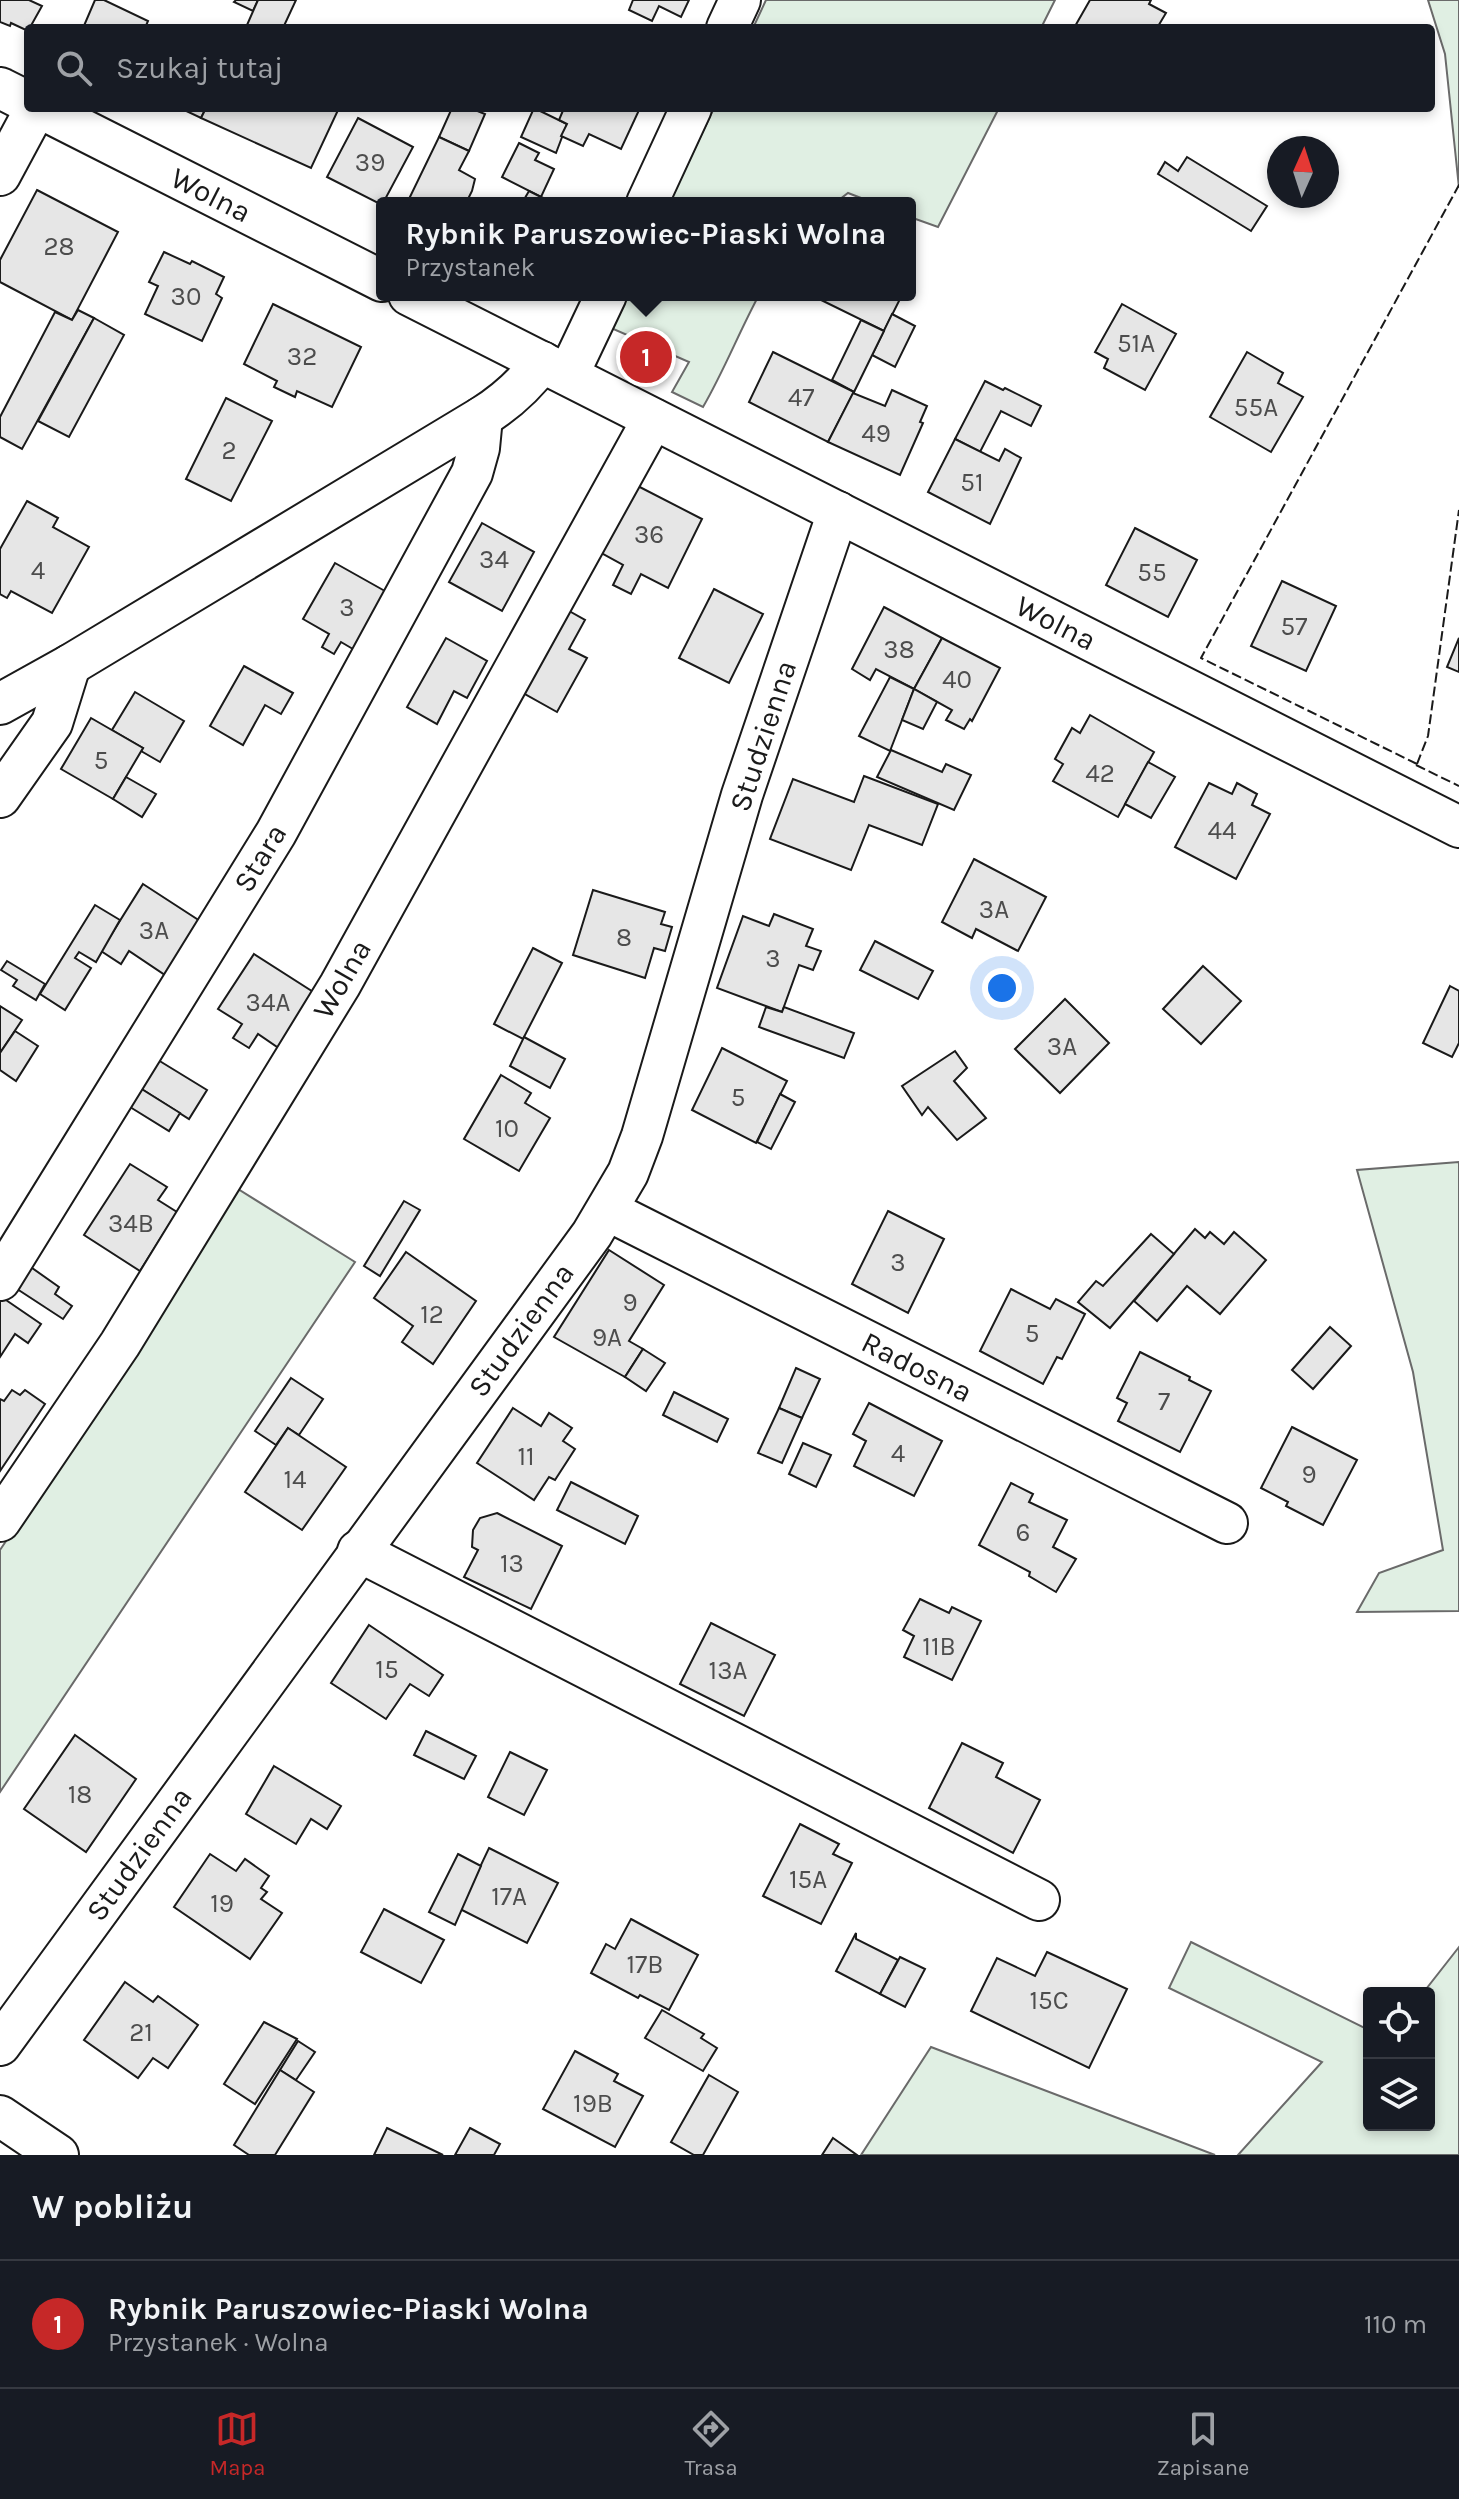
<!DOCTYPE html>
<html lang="pl">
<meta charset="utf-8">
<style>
:root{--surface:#171b24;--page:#20242c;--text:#f1f3f6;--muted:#9ea1a6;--line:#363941;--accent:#c62828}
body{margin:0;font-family:Karla,sans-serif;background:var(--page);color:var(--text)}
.controls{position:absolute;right:24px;bottom:24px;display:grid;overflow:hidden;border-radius:8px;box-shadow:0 4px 12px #0003}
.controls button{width:72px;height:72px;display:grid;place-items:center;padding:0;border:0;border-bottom:2px solid var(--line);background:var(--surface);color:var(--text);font:40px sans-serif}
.compass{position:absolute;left:1267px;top:136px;width:72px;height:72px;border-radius:50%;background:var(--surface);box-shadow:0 4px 12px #0003;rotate:3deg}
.you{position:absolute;left:1002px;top:988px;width:28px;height:28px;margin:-20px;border:6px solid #fff;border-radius:50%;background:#1a73e8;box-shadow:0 0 0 12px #1a73e833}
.badge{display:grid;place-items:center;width:52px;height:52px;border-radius:50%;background:var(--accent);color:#fff;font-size:26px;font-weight:700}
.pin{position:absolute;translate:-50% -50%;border:4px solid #fff;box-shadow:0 2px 8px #0006}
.popup{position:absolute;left:376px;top:197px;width:540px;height:104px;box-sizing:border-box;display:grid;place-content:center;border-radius:8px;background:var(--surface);filter:drop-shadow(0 2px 6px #0005);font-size:26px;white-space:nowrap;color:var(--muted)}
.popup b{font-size:30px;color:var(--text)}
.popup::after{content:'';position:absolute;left:50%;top:100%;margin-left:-16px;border:16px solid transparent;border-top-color:var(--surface)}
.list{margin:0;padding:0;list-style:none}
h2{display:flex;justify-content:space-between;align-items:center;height:104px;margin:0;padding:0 32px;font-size:34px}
h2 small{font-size:26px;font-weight:400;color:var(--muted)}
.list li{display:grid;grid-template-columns:52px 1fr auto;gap:24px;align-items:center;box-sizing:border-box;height:128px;padding:0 32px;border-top:2px solid var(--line)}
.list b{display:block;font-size:30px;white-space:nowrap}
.list p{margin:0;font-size:26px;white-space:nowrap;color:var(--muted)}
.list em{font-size:26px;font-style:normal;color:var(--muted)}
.icon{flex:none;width:44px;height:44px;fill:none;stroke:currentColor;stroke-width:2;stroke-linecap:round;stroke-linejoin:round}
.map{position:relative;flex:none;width:1459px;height:2155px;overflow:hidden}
.search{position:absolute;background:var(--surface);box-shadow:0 4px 12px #0003;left:24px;right:24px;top:24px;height:88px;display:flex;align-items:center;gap:20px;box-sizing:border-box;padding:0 28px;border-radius:8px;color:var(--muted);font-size:30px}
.sheet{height:232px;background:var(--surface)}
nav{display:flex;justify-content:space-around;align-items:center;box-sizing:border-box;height:112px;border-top:2px solid var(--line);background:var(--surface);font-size:22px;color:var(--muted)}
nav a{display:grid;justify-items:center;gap:4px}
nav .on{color:var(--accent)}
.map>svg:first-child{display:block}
</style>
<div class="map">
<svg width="1459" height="2155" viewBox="0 0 1459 2155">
<rect width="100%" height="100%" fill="#fff"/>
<g fill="#e0efe3" stroke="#6a6a6a" stroke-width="2">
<path d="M766,0H1055L1041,28H753Z"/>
<path d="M1428,0H1459V188L1445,54Z"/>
<path d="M714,108H999L938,227L910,217V203H874L848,193L835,203H669Z"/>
<path d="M625,295H759C739,332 724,371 703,407L672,392L689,362L611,328Z"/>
<path d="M1459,1162V1611L1357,1612L1379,1573L1443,1550L1413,1372L1357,1170Z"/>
<path d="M230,1184L355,1262L0,1792V1550L81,1430Z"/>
<path d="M1191,1942L1369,2030V2125H1429V1993H1423L1459,1947V2155H1238L1322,2062L1169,1988Z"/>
<path d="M931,2047L1215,2155H861Z"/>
</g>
<g fill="#e6e6e6" stroke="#1a1a1a" stroke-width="2">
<path d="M0,0H29L42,6L28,31L11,23L10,26L0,22Z"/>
<path d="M95,0H104L148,21L145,28H83Z"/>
<path d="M236,0H258L253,11L234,2Z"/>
<path d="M258,0H296L283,28H253L247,25Z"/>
<path d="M633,0H689L681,17L659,6L652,21L629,10Z"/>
<path d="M1090,0H1151L1149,4L1166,13L1157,28H1074Z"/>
<path d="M180,108H206L201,118Z"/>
<path d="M206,108H339L311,168L201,118Z"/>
<path d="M452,108H470L485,114L469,151L439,137Z"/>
<path d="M534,108L567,124L556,153L521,137Z"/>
<path d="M564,108H640L621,149L589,134L583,146L561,136L567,124L559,120Z"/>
<path d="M358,118L413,147L382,205L327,177Z"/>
<path d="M439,137L469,151L459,170L475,179L472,191L466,203H407Z"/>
<path d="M519,143L539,153L535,160L554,169L541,197L502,177Z"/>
<path d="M1187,157L1267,206L1251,231L1158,174L1165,162L1178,171Z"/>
<path d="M37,190L118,232L72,320L0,282V260Z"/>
<path d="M529,191L541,197L554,203H522Z"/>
<path d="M164,252L190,264L192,261L224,277L216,294L222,298L202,341L145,314L158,286L149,282Z"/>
<path d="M811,295H892L900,299L884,331Z"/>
<path d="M273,304L361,347L332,407L297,391L295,397L274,387L277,381L244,364Z"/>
<path d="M1122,304L1176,334L1145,390L1104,368L1108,359L1095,352Z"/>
<path d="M78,310L94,318L22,449L0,437V417L55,312L72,320Z"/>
<path d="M892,314L915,326L895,367L872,355Z"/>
<path d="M94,318L124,335L69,437L38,421Z"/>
<path d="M861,320L884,331L854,392L832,380Z"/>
<path d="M773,352L854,392L828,442L749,402Z"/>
<path d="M1247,352L1283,373L1278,383L1303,397L1271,452L1210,417Z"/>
<path d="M985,381L1003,390L1005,388L1041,406L1031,426L1001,411L980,452L955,439Z"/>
<path d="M892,390L927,406L920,422L923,423L900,475L828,442L853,393L885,406Z"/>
<path d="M226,398L272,421L231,501L186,479Z"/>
<path d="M955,439L999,461L1005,449L1021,458L990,524L928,492Z"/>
<path d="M630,482L702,519L668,588L641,574L631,594L613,585L623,565L596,550Z"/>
<path d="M27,501L58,518L53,527L89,547L52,613L11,591L7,598L0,594V549Z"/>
<path d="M482,523L534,552L502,611L449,582Z"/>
<path d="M1135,528L1197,560L1168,617L1106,585Z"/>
<path d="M335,563L392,595L358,652L341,642L334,654L322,647L329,634L303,619Z"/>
<path d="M1282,581L1336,606L1306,671L1251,646Z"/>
<path d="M714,589L763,614L729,683L679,658Z"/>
<path d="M562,607L585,620L569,649L587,658L557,712L516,689Z"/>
<path d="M884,607L942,638L914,689L876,669L870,680L852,669Z"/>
<path d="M446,638L487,661L467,698L454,691L437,724L407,707Z"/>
<path d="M942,638L1000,668L972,721L970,719L964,729L946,720L952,710L914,689Z"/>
<path d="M1459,638V672L1447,667Z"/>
<path d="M244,666L293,693L281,714L265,705L243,745L210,726Z"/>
<path d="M890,677L914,689L890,751L859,736Z"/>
<path d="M914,689L937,702L923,729L902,720Z"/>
<path d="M135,692L184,721L160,762L141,751L143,748L112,730Z"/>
<path d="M1090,715L1154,752L1118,817L1053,781L1063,764L1055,759L1072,728L1080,733Z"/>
<path d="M91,718L143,748L113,799L61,769Z"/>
<path d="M891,750L942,772L946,764L971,775L954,810L877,777Z"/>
<path d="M1148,762L1175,777L1151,818L1125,804Z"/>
<path d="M864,776L938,804L922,845L869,825L851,870L770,839L793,779L854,802Z"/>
<path d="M126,777L156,794L142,817L113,799Z"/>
<path d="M1209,783L1232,794L1237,783L1257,794L1252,805L1270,814L1236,879L1175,847Z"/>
<path d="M974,859L1046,897L1018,951L976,929L972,938L942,922Z"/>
<path d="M143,884L200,921L165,975L129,951L121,964L101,951Z"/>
<path d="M593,890L665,912L661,924L672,927L665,951L654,948L645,978L573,955Z"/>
<path d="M95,905L120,920L96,962L79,952L75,958L91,968L65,1010L40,994Z"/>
<path d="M774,914L813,929L806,946L821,951L813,970L799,965L782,1012L717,988L743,916L769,926Z"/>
<path d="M875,941L933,971L918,999L860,970Z"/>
<path d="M533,948L562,963L523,1039L494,1024Z"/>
<path d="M254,954L318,995L283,1051L258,1034L249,1048L233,1038L242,1024L218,1009Z"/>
<path d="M7,961L45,984L36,1000L13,986L17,980L1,970Z"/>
<path d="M1203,966L1241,1001L1201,1044L1163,1009Z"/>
<path d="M1450,986L1459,991V1043L1452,1057L1423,1043Z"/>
<path d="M1065,999L1109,1043L1060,1093L1015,1049Z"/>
<path d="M0,1006L22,1020L0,1053Z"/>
<path d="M766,1007L782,1012L784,1007L854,1033L844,1058L759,1027Z"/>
<path d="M15,1031L38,1046L16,1081L0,1070V1053Z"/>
<path d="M524,1037L565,1059L550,1088L510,1066Z"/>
<path d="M722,1048L787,1081L756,1143L692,1110Z"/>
<path d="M955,1051L967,1068L954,1081L986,1118L957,1140L928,1107L922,1115L902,1086Z"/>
<path d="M158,1060L207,1090L189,1119L140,1088Z"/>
<path d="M501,1075L531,1093L525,1103L550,1118L519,1171L464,1139Z"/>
<path d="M140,1088L180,1113L169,1131L130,1107Z"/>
<path d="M780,1094L795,1102L771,1149L757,1142Z"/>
<path d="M130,1164L167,1187L158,1200L177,1212L140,1271L84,1235Z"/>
<path d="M404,1201L420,1210L380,1276L364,1266Z"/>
<path d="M888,1211L944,1239L908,1313L852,1284Z"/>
<path d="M1195,1229L1205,1238L1210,1232L1224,1244L1234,1232L1266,1260L1220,1314L1187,1286L1157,1321L1134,1301Z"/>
<path d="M1151,1234L1174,1254L1110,1328L1078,1302L1096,1281L1103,1286Z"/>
<path d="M609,1250L664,1285L629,1341L643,1349L625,1377L554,1337Z"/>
<path d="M406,1252L476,1301L433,1364L402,1342L413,1326L374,1298Z"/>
<path d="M25,1263L59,1287L55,1294L72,1306L63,1319L11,1285Z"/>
<path d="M1011,1289L1050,1309L1056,1299L1085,1314L1062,1359L1057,1357L1043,1384L980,1351Z"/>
<path d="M3,1298L41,1324L28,1343L15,1334L0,1357V1302Z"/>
<path d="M1330,1327L1351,1346L1313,1389L1292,1370Z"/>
<path d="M643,1349L665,1363L646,1391L625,1377Z"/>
<path d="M1140,1352L1190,1377L1189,1380L1211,1391L1180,1452L1118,1421L1127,1403L1117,1398Z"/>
<path d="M796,1368L820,1379L802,1418L779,1408Z"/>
<path d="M291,1378L323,1399L299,1435L288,1428L276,1445L255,1431Z"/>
<path d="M12,1390L20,1395L25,1390L45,1404L0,1471V1399L4,1401Z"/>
<path d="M674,1392L728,1419L717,1442L663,1415Z"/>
<path d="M869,1403L942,1441L914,1496L854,1466L866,1441L853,1434Z"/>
<path d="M513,1408L541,1426L549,1413L572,1428L563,1441L575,1449L555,1480L549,1477L534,1500L477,1463Z"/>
<path d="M779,1408L802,1418L782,1463L758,1453Z"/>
<path d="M1292,1427L1357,1460L1323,1525L1286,1506L1288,1502L1261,1488Z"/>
<path d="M288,1428L346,1467L302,1530L245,1492Z"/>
<path d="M803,1443L831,1455L816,1487L789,1474Z"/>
<path d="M571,1482L638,1516L625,1544L557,1510Z"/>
<path d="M1011,1483L1033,1494L1029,1502L1067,1520L1053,1547L1076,1559L1056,1592L1029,1576L1030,1572L979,1545Z"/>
<path d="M497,1513L562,1546L531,1609L464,1577L478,1550L472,1547L473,1530L480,1518Z"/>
<path d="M920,1599L949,1613L952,1607L981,1621L952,1680L904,1657L914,1636L903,1630Z"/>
<path d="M711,1623L775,1655L744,1716L680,1684Z"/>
<path d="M369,1625L443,1675L429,1696L410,1684L386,1719L331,1683Z"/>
<path d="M426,1731L476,1756L464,1779L414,1755Z"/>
<path d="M75,1735L136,1779L86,1852L24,1809Z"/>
<path d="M962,1743L1003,1763L996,1777L1040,1800L1013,1853L929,1808Z"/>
<path d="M510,1752L547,1770L524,1815L488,1797Z"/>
<path d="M274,1766L341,1806L327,1829L311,1819L296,1844L246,1814Z"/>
<path d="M800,1824L839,1844L833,1854L852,1863L821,1924L763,1896Z"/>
<path d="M489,1848L558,1883L527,1943L460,1909Z"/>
<path d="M210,1854L236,1871L245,1859L269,1876L261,1888L267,1892L261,1899L282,1913L250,1959L174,1907Z"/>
<path d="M458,1854L481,1866L455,1925L429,1912Z"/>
<path d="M384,1909L444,1940L421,1983L361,1952Z"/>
<path d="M631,1919L698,1955L669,2010L640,1995L638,1998L591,1973L606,1944L615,1949Z"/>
<path d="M856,1933V1939L898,1960L880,1994L836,1971Z"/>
<path d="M1047,1952L1127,1989L1089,2068L971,2011L997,1958L1035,1976Z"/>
<path d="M900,1957L925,1969L905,2007L880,1994Z"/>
<path d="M125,1982L153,2002L158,1996L198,2025L168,2068L153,2058L138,2078L84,2040Z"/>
<path d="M662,2010L704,2034L701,2038L717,2048L703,2071L645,2038Z"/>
<path d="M264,2022L297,2039L255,2104L224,2084Z"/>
<path d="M298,2041L315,2052L296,2080L280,2070Z"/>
<path d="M575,2051L618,2074L614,2081L643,2096L615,2147L543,2109Z"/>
<path d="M280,2070L314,2092L275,2155H249L234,2145Z"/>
<path d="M709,2075L738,2092L703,2155H694L671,2142Z"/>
<path d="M387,2128L443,2155H374Z"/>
<path d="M470,2128L500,2144L494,2155H455Z"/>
<path d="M833,2138L857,2155H822Z"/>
</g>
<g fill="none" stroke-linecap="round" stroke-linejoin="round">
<defs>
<g id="minor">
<path d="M727,28L740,0"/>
<path d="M0,88L28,102"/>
<path d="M40,108L382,281"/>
<path d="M0,175L36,108"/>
<path d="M647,203L691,108"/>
<path d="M409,295L1459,827"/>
<path d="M568,375L606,295"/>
<path d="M0,704L70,665L482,417C506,402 525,385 542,362"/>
<path d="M0,797L52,723L70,665"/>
<path d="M607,1210L1227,1523"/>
<path d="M0,1280L276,833L472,473L479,448L482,417"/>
<path d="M0,1521L120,1344L340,985L653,419"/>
<path d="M358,1551L1039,1900"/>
<path d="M0,2045L592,1234L628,1173L642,1136L742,795L838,512"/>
<path d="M0,2116L58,2155"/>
</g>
</defs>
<use href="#minor" stroke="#1a1a1a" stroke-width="44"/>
<use href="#minor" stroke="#fff" stroke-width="40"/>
<g stroke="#1a1a1a" stroke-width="2" stroke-dasharray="10 4" stroke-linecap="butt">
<path d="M1417,764L1201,658L1459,185V188"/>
<path d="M1417,764L1428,736L1459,510"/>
<path d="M1416,765L1459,786"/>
</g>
</g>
<g text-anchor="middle" stroke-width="6" stroke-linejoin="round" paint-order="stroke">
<g font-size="26" fill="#4d4d4d">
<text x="370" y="171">39</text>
<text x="59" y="255">28</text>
<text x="186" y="305">30</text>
<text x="1136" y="352">51A</text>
<text x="302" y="365">32</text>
<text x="801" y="406">47</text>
<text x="1256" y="416">55A</text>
<text x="876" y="442">49</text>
<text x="229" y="459">2</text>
<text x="972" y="491">51</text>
<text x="649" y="543">36</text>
<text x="494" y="568">34</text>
<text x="38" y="579">4</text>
<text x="1152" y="581">55</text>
<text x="347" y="616">3</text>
<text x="1294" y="635">57</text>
<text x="899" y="658">38</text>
<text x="957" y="688">40</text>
<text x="101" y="769">5</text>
<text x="1100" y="782">42</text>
<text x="1222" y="839">44</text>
<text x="994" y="918">3A</text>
<text x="154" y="939">3A</text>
<text x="624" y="946">8</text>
<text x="773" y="967">3</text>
<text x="268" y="1011">34A</text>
<text x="1062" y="1055">3A</text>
<text x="738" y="1106">5</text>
<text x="507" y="1137">10</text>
<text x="131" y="1232">34B</text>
<text x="898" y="1271">3</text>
<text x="630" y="1311">9</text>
<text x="432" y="1323">12</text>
<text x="1032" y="1342">5</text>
<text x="607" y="1346">9A</text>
<text x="1164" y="1410">7</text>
<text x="898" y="1462">4</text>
<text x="526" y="1465">11</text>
<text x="1309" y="1483">9</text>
<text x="295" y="1488">14</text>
<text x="1023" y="1541">6</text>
<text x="512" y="1572">13</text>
<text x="939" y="1655">11B</text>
<text x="387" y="1678">15</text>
<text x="728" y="1679">13A</text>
<text x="80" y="1803">18</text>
<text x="808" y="1888">15A</text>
<text x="509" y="1905">17A</text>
<text x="222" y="1912">19</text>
<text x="645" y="1973">17B</text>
<text x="1049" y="2009">15C</text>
<text x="141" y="2041">21</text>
<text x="593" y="2112">19B</text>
</g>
<g font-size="30" fill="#1a1a1a" stroke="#fff">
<text transform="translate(211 195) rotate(27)" y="10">Wolna</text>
<text transform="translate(1056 623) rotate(27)" y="10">Wolna</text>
<text transform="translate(763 736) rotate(-72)" y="10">Studzienna</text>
<text transform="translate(260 858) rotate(-59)" y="10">Stara</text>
<text transform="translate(342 979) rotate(-60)" y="10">Wolna</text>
<text transform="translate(521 1330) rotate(-54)" y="10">Studzienna</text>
<text transform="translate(917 1367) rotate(27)" y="10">Radosna</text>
<text transform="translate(139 1854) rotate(-54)" y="10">Studzienna</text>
</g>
</g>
</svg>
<div class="controls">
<button><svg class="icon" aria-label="locate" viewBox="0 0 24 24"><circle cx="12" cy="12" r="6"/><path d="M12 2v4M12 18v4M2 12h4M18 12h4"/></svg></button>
<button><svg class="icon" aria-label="layers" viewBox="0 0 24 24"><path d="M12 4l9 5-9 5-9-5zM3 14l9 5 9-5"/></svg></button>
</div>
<svg class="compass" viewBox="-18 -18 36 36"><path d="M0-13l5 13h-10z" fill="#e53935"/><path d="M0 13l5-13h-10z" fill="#9ea1a6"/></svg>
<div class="you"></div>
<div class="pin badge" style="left:646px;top:357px">1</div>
<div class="popup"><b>Rybnik Paruszowiec-Piaski Wolna</b>Przystanek</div>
<div class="search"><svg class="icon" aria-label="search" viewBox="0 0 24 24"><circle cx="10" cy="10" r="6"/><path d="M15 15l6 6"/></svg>Szukaj tutaj</div>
</div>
<section class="sheet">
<h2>W pobliżu<small></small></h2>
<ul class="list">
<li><span class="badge">1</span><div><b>Rybnik Paruszowiec-Piaski Wolna</b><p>Przystanek · Wolna</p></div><em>110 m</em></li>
</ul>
</section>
<nav>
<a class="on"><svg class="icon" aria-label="map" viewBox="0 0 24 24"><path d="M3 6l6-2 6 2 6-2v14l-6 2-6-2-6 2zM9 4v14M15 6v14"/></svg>Mapa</a>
<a><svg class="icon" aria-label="directions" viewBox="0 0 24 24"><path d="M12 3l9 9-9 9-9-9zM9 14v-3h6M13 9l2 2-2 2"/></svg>Trasa</a>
<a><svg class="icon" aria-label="saved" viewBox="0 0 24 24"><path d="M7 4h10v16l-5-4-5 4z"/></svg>Zapisane</a>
</nav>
